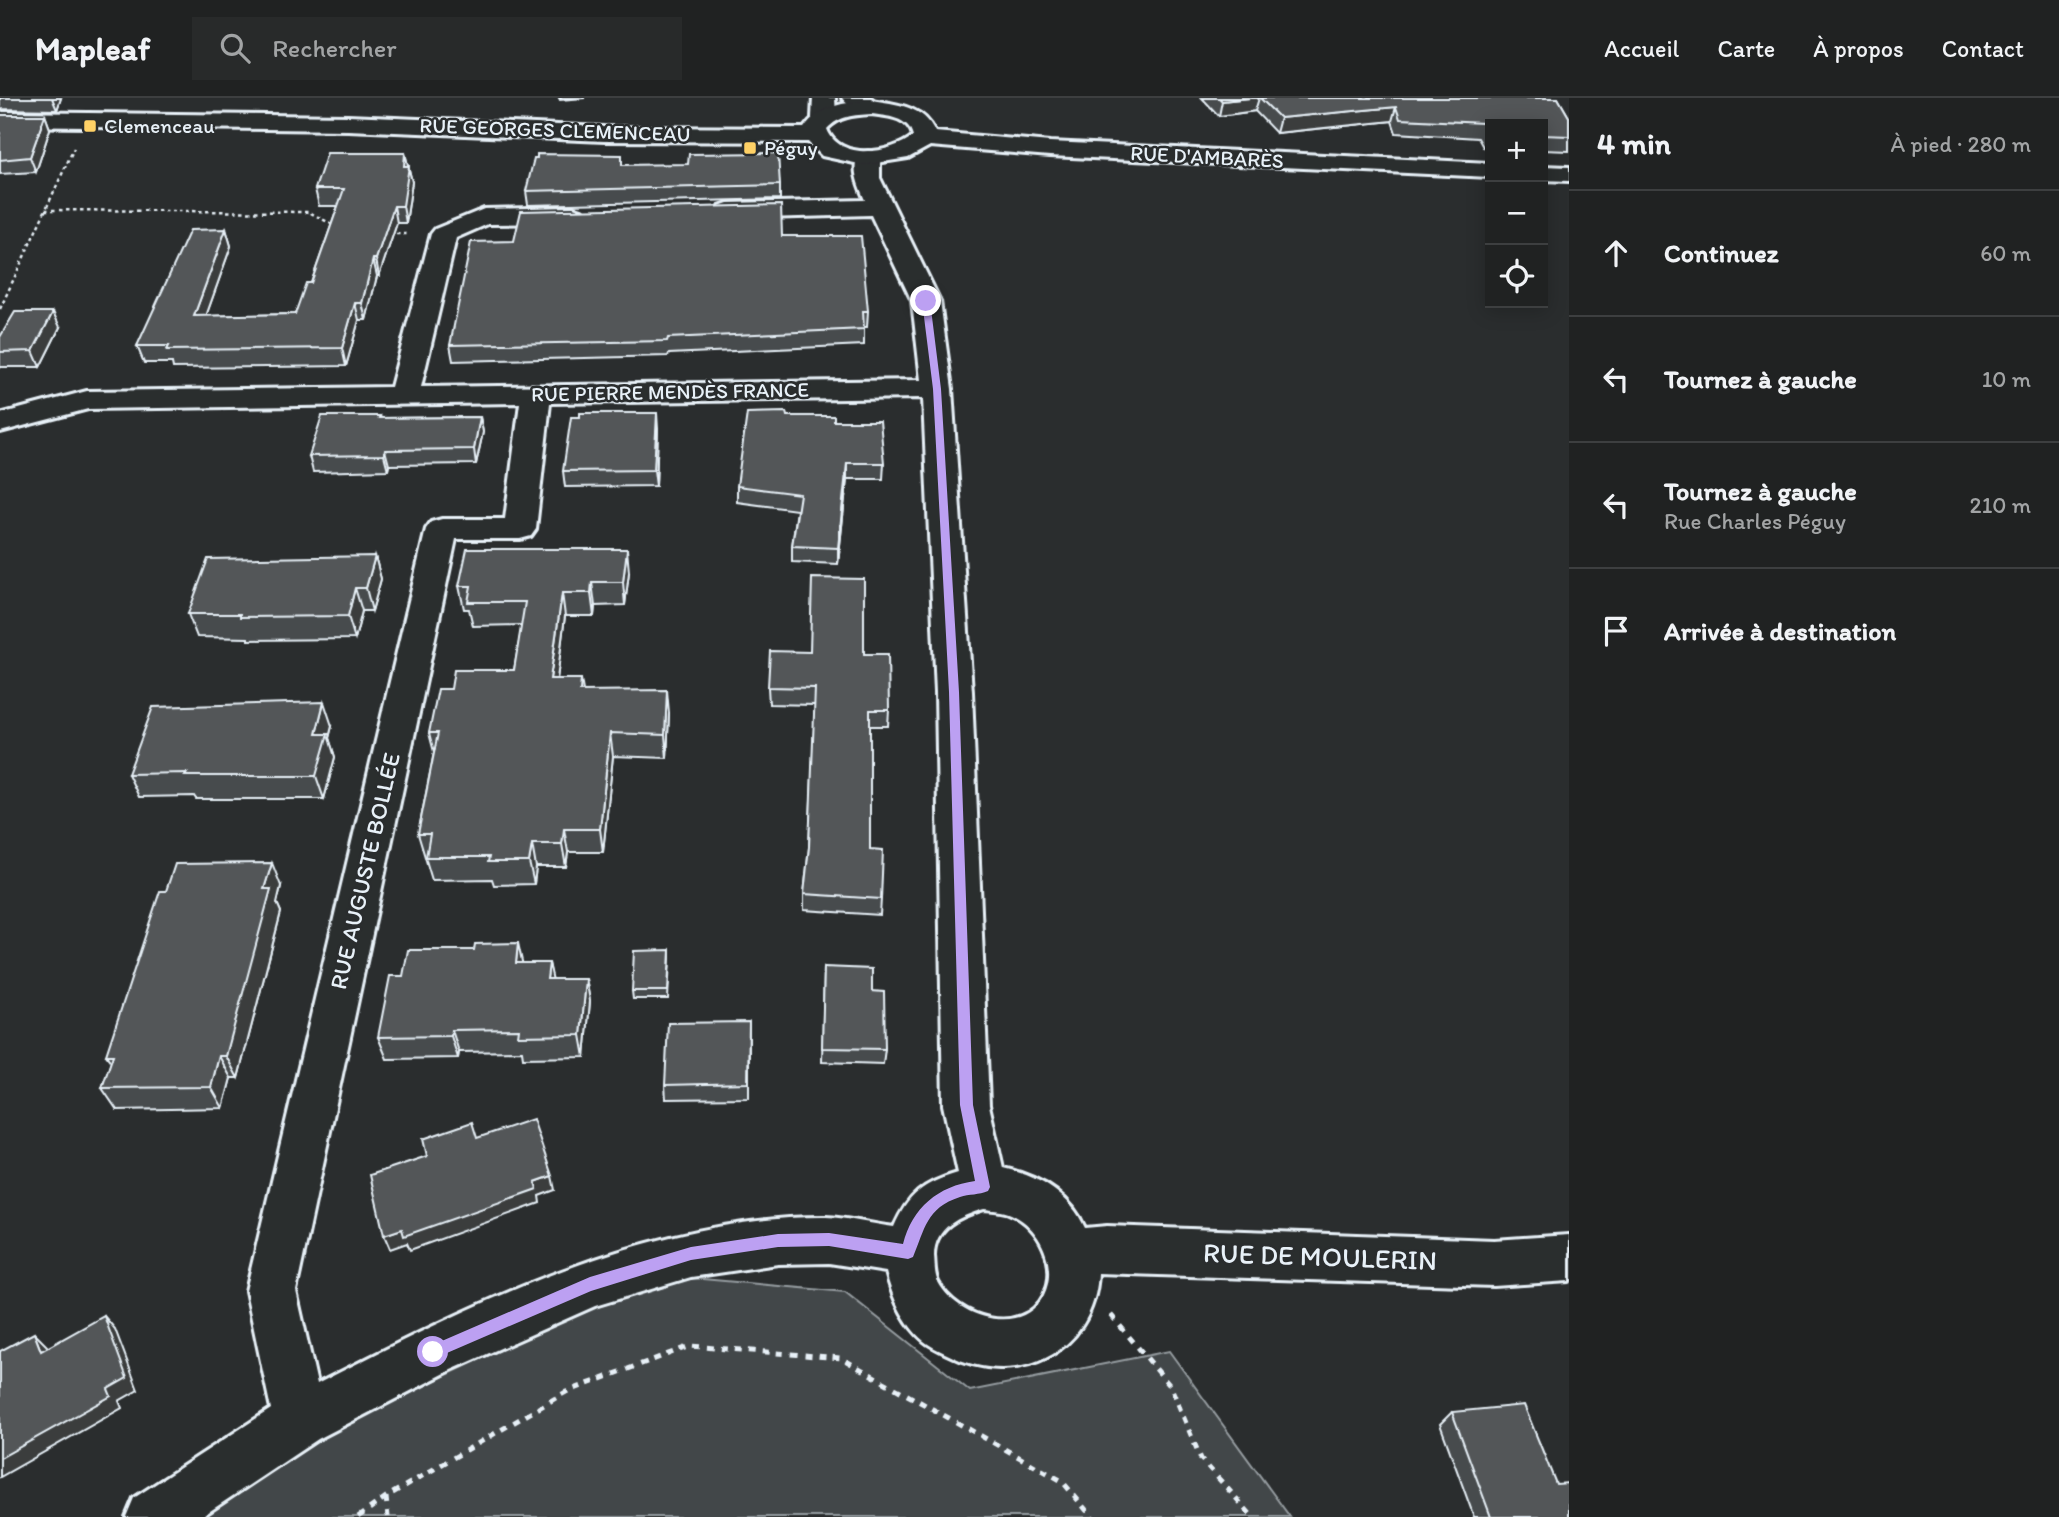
<!DOCTYPE html>
<html lang="fr">
<meta charset="utf-8">
<style>
:root{--surface:#202222;--page:#282a2a;--text:#f1f3f6;--muted:#a2a4a5;--line:#3d3f40}
body{margin:0;font-family:Itim,sans-serif;background:var(--page);color:var(--text)}
.controls{position:absolute;right:21px;top:21px;display:grid;overflow:hidden;border-radius:0px;box-shadow:0 4px 18px #0003}
.controls button{width:63px;height:63px;display:grid;place-items:center;padding:0;border:0;border-bottom:2px solid var(--line);background:var(--surface);color:var(--text);font:35px sans-serif}
.stop{position:absolute;width:21px;height:21px;margin:-16px;border:5px solid #bca0f2;border-radius:50%;background:#fff}
.stop.end{background:#bca0f2;border-color:#fff;box-shadow:0 2px 7px #0008}
.list{margin:0;padding:0;list-style:none}
h2{display:flex;justify-content:space-between;align-items:center;height:91px;margin:0;padding:0 28px;font-size:30px}
h2 small{font-size:23px;font-weight:400;color:var(--muted)}
.list li{display:grid;grid-template-columns:46px 1fr auto;gap:21px;align-items:center;box-sizing:border-box;height:126px;padding:0 28px;border-top:2px solid var(--line)}
.list b{display:block;font-size:26px;white-space:nowrap}
.list p{margin:0;font-size:23px;white-space:nowrap;color:var(--muted)}
.list em{font-size:23px;font-style:normal;color:var(--muted)}
.icon{flex:none;width:38px;height:38px;fill:none;stroke:currentColor;stroke-width:2;stroke-linecap:round;stroke-linejoin:round}
.map{position:relative;flex:none;width:1569px;height:1419px;overflow:hidden}
header{display:flex;align-items:center;gap:42px;box-sizing:border-box;height:98px;padding:0 35px;background:var(--surface);border-bottom:2px solid var(--line)}
header strong{font-size:33px}
nav{display:flex;gap:38px;margin-inline-start:auto;font-size:24px}
.search{width:490px;height:63px;background:var(--page);display:flex;align-items:center;gap:18px;box-sizing:border-box;padding:0 24px;border-radius:0px;color:var(--muted);font-size:26px}
main{display:flex}
aside{flex:1;background:var(--surface)}
.map>svg:first-child{display:block}
</style>
<header>
<strong>Mapleaf</strong>
<div class="search"><svg class="icon" aria-label="search" viewBox="0 0 24 24"><circle cx="10" cy="10" r="6"/><path d="M15 15l6 6"/></svg>Rechercher</div>
<nav><a>Accueil</a><a>Carte</a><a>À propos</a><a>Contact</a></nav>
</header>
<main>
<div class="map">
<svg width="1569" height="1419" viewBox="0 0 1569 1419">
<rect width="100%" height="100%" fill="#2a2d2e"/>
<filter id="ink" filterUnits="userSpaceOnUse"><feTurbulence type="fractalNoise" baseFrequency=".0143" numOctaves="2"/><feDisplacementMap in="SourceGraphic" scale="14" xChannelSelector="R" yChannelSelector="G"/><feConvolveMatrix kernelMatrix="1 2 1 2 8 2 1 2 1" color-interpolation-filters="sRGB"/></filter>
<g filter="url(#ink)">
<path fill="#424648" stroke="#959ca0" stroke-width="2" d="M691,1180L845,1194L970,1293L1169,1253L1290,1419H187L305,1343L637,1188Z"/>
<g fill="none" stroke-linecap="round" stroke-linejoin="round">
<defs>
<g id="street">
<path d="M813,0H835L836,20L832,25H816L812,20Z"/>
<path d="M842,0H871L882,9L879,14C866,17 850,11 842,0Z"/>
<path d="M868,53L876,55L880,60V80L940,203L952,291L972,594L989,1007L1003,1070C1038,1078 1070,1096 1085,1130L1107,1128L1494,1142L1569,1137V1183L1494,1188L1098,1175C1094,1256 1016,1292 947,1256C939,1252 930,1248 924,1243C904,1226 892,1198 886,1174L829,1165L778,1166L691,1179L595,1208L451,1272L318,1341L201,1419H126L134,1400L271,1311L246,1193L426,431L431,424L442,421H505L520,305L88,311L0,334V316L87,293L391,289L431,136L435,131L484,111L573,109L582,112L586,117L582,122L573,125L488,126L456,140L421,289L921,282L912,203L871,117L728,121L719,118L715,113L719,108L728,105L865,102C859,88 850,69 860,55ZM923,300L936,594L943,1007L958,1075C923,1085 908,1097 894,1129C871,1126 848,1120 826,1119C649,1118 471,1207 317,1286L296,1193L456,441H520L531,438L536,431L550,305ZM984,1111C992,1112 1003,1112 1011,1116C1039,1128 1059,1167 1044,1197C1022,1240 957,1220 938,1184C934,1175 935,1167 934,1158C934,1129 960,1118 984,1111Z"/>
</g>
<g id="secondary">
<path d="M871,2C896,6 924,8 935,34L1050,44L1490,65V79L1050,58L930,48L908,60L864,67L822,58L808,44L604,43L348,32L0,28V14L348,18L604,29L804,30C820,7 844,5 871,2ZM871,16C887,18 909,19 913,38C891,56 839,63 827,31C839,18 854,17 871,16Z"/>
<path d="M1543,68L1569,69V83L1543,82Z"/>
</g>
</defs>
<use href="#street" stroke="#e8f1f8" stroke-width="6"/>
<use href="#secondary" stroke="#e8f1f8" stroke-width="6"/>
<g stroke="#e8f1f8" stroke-width="2.5" stroke-dasharray="3.5 3.5" stroke-linecap="butt">
<path d="M45,112L309,114L337,129"/>
<path d="M389,136H408"/>
<path d="M0,211L74,50"/>
</g>
<g stroke="#e8f1f8" stroke-width="5" stroke-dasharray="7 7" stroke-linecap="butt">
<path d="M1111,1217L1171,1289L1201,1361L1253,1419"/>
<path d="M386,1399L388,1419"/>
<path d="M358,1419L386,1399L566,1294L690,1248L841,1260L1062,1383L1092,1419"/>
</g>
<use href="#street" fill="#2a2d2e" fill-rule="evenodd"/>
<use href="#secondary" fill="#2a2d2e" fill-rule="evenodd"/>
</g>
<g fill="#474b4d" stroke="#e8f1f8" stroke-width="2">
<path d="M0,0H61L57,12L0,11Z"/>
<path d="M559,0H585L560,2Z"/>
<path d="M1202,0H1558L1569,19V53L1543,52V26H1490V50L1483,49L1478,40L1396,35L1392,23L1276,35L1255,13L1219,18Z"/>
<path d="M0,17H45L50,31L36,74L0,76Z"/>
<path d="M405,55L412,84L406,125H397L379,178H377L366,222H359L346,268L173,270L172,265H144L137,248L226,131L231,148L206,218L295,216L311,185L338,108H319L315,91Z"/>
<path d="M623,67L780,87V101L528,107L526,93Z"/>
<path d="M782,138L868,213L867,229H864V247L669,256L668,258L453,263L450,247Z"/>
<path d="M60,229L40,269H0V239Z"/>
<path d="M380,318L381,320L480,319L483,334L476,366L389,367L388,372L313,374L309,358Z"/>
<path d="M787,318L834,323L884,365L883,381H847L838,466L792,464V448L797,412L737,404V388Z"/>
<path d="M658,331L656,388L565,389L563,373Z"/>
<path d="M375,458L381,481L372,513H362L355,541L248,542V540L197,539L188,516Z"/>
<path d="M629,474L625,507L595,508L594,518H565L557,581H581L583,593L669,615L667,660L613,658L603,754H568L566,769H536L534,786L494,787L492,781L432,782L418,736L434,654L429,635L451,591L514,572L522,527L473,528L469,511H464L459,488Z"/>
<path d="M864,556L889,612L888,628H870V751L881,801L880,817L804,812V796L809,749L815,607L769,606L768,589Z"/>
<path d="M332,628L329,640L335,659L324,701H196L194,698L139,699L128,676Z"/>
<path d="M281,788L277,805L281,814L238,980H231L223,1010L117,1012L102,990L111,964L106,957Z"/>
<path d="M670,852V860L668,901H633L632,893Z"/>
<path d="M522,865H549L552,881H586L590,903L585,959L523,960L522,953L459,954L458,960L387,961L378,939Z"/>
<path d="M824,869L872,893L885,951L883,966L822,964Z"/>
<path d="M749,924V1000L666,1001L665,987Z"/>
<path d="M1452,1314L1556,1386L1569,1419H1474L1440,1326Z"/>
</g>
<g fill="#3a3d3e" stroke="#e8f1f8" stroke-width="2">
<path d="M52,0H61L57,12Z"/>
<path d="M1250,0H1259L1255,13L1219,18L1222,3Z"/>
<path d="M1396,9L1392,23L1276,35L1280,20Z"/>
<path d="M45,17L50,31L36,74L30,59Z"/>
<path d="M405,55L412,84L406,125L403,108L404,68Z"/>
<path d="M394,108L397,125L379,178L376,161Z"/>
<path d="M226,131L231,148L200,235L194,218Z"/>
<path d="M373,161L377,178L366,222L362,205Z"/>
<path d="M355,205L359,222L346,268L342,250Z"/>
<path d="M53,214L60,229L40,269L33,253Z"/>
<path d="M657,315L658,331L656,388L654,372Z"/>
<path d="M480,319L483,334L476,366L474,351Z"/>
<path d="M385,352L389,367L388,372L384,357Z"/>
<path d="M847,365V381L838,466V450Z"/>
<path d="M627,451L629,474L625,507L623,484Z"/>
<path d="M375,458L381,481L372,513L366,490Z"/>
<path d="M592,484L595,508L594,518L591,495Z"/>
<path d="M355,490L362,513L355,541L348,518Z"/>
<path d="M562,495L565,518L554,605L550,581Z"/>
<path d="M667,592L669,615L667,660L665,637Z"/>
<path d="M324,604L332,628L329,640L335,659L324,701L316,678V636Z"/>
<path d="M610,635L613,658L603,754L600,731Z"/>
<path d="M564,731L568,754L566,769L562,746Z"/>
<path d="M532,746L536,769L534,786L529,764Z"/>
<path d="M272,765L281,788L277,805L281,814L238,980L226,958L264,791Z"/>
<path d="M518,845L523,868L516,865Z"/>
<path d="M549,865L554,887L547,881Z"/>
<path d="M586,881L590,903L585,959L581,937Z"/>
<path d="M452,932L459,954L458,960L451,938Z"/>
<path d="M219,958L231,980L223,1010L211,989Z"/>
<path d="M552,1078L555,1092L539,1098L540,1105L410,1152L407,1145L390,1151L384,1137Z"/>
<path d="M104,1218L115,1231L138,1292L119,1303L122,1310L0,1379V1360Z"/>
<path d="M34,1235L47,1248L53,1266L41,1253Z"/>
</g>
<g fill="#535759" stroke="#e8f1f8" stroke-width="2">
<path d="M1219,0H1250L1222,3Z"/>
<path d="M1260,0H1558L1569,19V38L1543,37V26H1490V35H1488L1483,25L1400,21L1396,9L1280,20Z"/>
<path d="M0,17H45L30,59L0,62Z"/>
<path d="M327,55H405L404,68H409L403,108H394L376,161H373L362,205H355L342,250L167,252L169,248H137L190,132L226,131L194,218L295,216L306,185H311L344,91H315Z"/>
<path d="M778,55L780,87L526,93L534,60H537V56L622,57V67L688,66L689,56Z"/>
<path d="M781,107L782,138H861L868,213H863L864,231L668,240L667,243L450,247L471,144L514,143L521,113Z"/>
<path d="M15,214H53L33,253L0,254V239Z"/>
<path d="M786,314L787,318H834V323H880L884,365H847L838,450L792,448L800,396L737,388L747,315Z"/>
<path d="M580,315H657L654,372L563,373L571,319H580Z"/>
<path d="M322,318H380L379,320L480,319L474,351L385,352L384,357L309,358Z"/>
<path d="M467,451H627L623,484H592L591,495H562L550,581H581L580,593L667,592L665,637L610,635L600,731H564L562,746H532L529,764H488L489,759H426L430,736H418L438,635H429L438,591H451L454,572H514L525,504H468L471,488H459Z"/>
<path d="M375,458L366,490H355L348,518L240,519V516H188L208,461Z"/>
<path d="M812,480L864,481V556H888L889,612H870V751L883,752L881,801L804,796L809,749L815,590L768,589L770,553L810,554Z"/>
<path d="M324,604L316,636H328L316,678H185L187,675L128,676L153,609Z"/>
<path d="M272,765L264,791H271L226,958H219L211,989L102,990L113,957H106L160,793H166L175,766Z"/>
<path d="M518,845L516,865H549L547,881H586L581,937L518,938L519,931L452,932L451,938L378,939L390,878H403L408,852H474L475,846Z"/>
<path d="M670,852L668,893H632L634,853Z"/>
<path d="M824,869L872,871V893L884,894L885,951L822,950Z"/>
<path d="M749,924L748,985L665,987L668,925Z"/>
<path d="M533,1021L552,1078L535,1084L537,1091L404,1138L402,1131L384,1137L370,1077L427,1058L423,1041L472,1024L477,1040Z"/>
<path d="M104,1218L127,1280L108,1291L111,1298L0,1360V1253L34,1235L41,1253Z"/>
<path d="M1524,1307L1556,1386L1569,1385V1419H1491L1452,1314Z"/>
</g>
</g>
<path fill="#bca0f2" d="M926,201L930,203L941,291L959,594L973,1007L990,1089L988,1093C979,1097 969,1096 960,1099C926,1110 925,1131 913,1159L908,1161L829,1148L778,1149L691,1162L591,1193L433,1261L428,1259L426,1254L428,1249L590,1179L691,1149L778,1136L829,1135L903,1146C912,1110 938,1088 975,1083L960,1007L949,594L933,291L922,203Z"/>
<g fill="#ffd166" stroke="#2a2d2e" stroke-width="2.5">
<rect x="83" y="21" width="14" height="14" rx="3.5"/>
<rect x="743" y="43" width="14" height="14" rx="3.5"/>
</g>
<g text-anchor="middle" stroke-width="5" stroke-linejoin="round" paint-order="stroke">
<g font-size="21" fill="#e8f1f8" stroke="#2a2d2e" text-anchor="start">
<text x="104" y="35">Clemenceau</text>
<text x="764" y="57">Péguy</text>
</g>
<g font-size="21" fill="#e8f1f8" stroke="#2a2d2e">
<text transform="translate(555 32) rotate(2)" y="7">RUE GEORGES CLEMENCEAU</text>
<text transform="translate(1207 59) rotate(3)" y="7">RUE D'AMBARÈS</text>
<text transform="translate(670 294) rotate(-1)" y="7">RUE PIERRE MENDÈS FRANCE</text>
</g>
<g font-size="24" fill="#e8f1f8" stroke="#2a2d2e">
<text transform="translate(365 773) rotate(-77)" y="8">RUE AUGUSTE BOLLÉE</text>
</g>
<g font-size="28" fill="#e8f1f8" stroke="#2a2d2e">
<text transform="translate(1320 1158) rotate(2)" y="10">RUE DE MOULERIN</text>
</g>
</g>
</svg>
<div class="controls">
<button>+</button>
<button>−</button>
<button><svg class="icon" aria-label="locate" viewBox="0 0 24 24"><circle cx="12" cy="12" r="6"/><path d="M12 2v4M12 18v4M2 12h4M18 12h4"/></svg></button>
</div>
<div class="stop" style="left:433px;top:1254px"></div>
<div class="stop end" style="left:926px;top:203px"></div>
</div>
<aside>
<h2>4 min<small>À pied · 280 m</small></h2>
<ul class="list">
<li><svg class="icon" aria-label="ahead" viewBox="0 0 24 24"><path d="M12 20V5M6 11l6-6 6 6"/></svg><div><b>Continuez</b></div><em>60 m</em></li>
<li><svg class="icon" aria-label="left" viewBox="0 0 24 24"><path d="M17 20v-9H6M10 6l-5 5 5 5"/></svg><div><b>Tournez à gauche</b></div><em>10 m</em></li>
<li><svg class="icon" aria-label="left" viewBox="0 0 24 24"><path d="M17 20v-9H6M10 6l-5 5 5 5"/></svg><div><b>Tournez à gauche</b><p>Rue Charles Péguy</p></div><em>210 m</em></li>
<li><svg class="icon" aria-label="arrive" viewBox="0 0 24 24"><path d="M6 21V4h12l-3 4 3 4H6"/></svg><div><b>Arrivée à destination</b></div></li>
</ul>
</aside>
</main>
